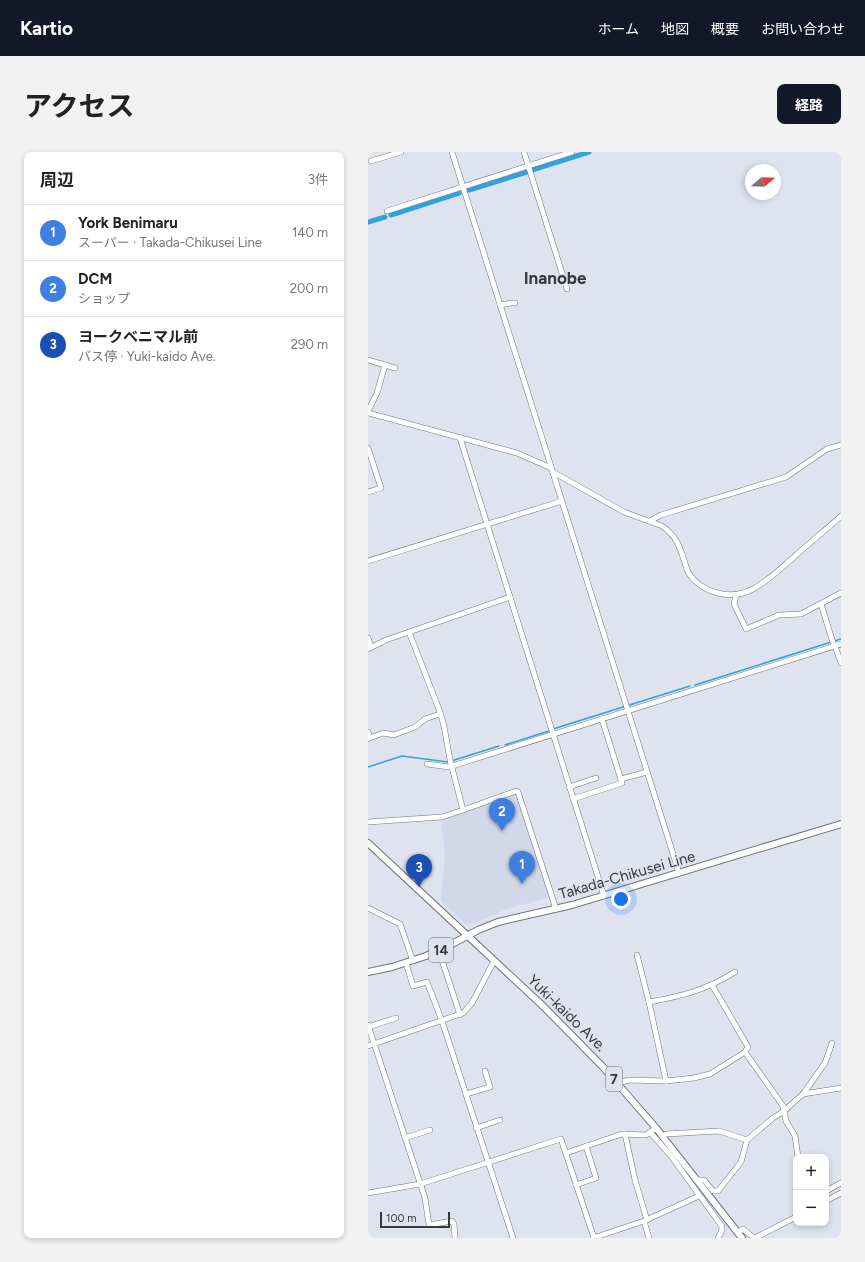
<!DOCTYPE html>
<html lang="ja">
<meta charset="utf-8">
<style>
:root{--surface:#fff;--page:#f2f2f2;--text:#222;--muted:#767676;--line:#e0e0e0;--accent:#111827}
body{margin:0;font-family:Figtree,"Noto Sans JP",sans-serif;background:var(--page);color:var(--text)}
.controls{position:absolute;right:12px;bottom:12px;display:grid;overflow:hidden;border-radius:8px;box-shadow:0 2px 6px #0003}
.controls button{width:36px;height:36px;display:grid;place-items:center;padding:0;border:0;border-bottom:1px solid var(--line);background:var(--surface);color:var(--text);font:20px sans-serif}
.compass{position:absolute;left:377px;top:12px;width:36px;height:36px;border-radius:50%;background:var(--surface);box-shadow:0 2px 6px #0003;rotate:71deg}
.scale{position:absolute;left:12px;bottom:10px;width:70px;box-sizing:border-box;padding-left:4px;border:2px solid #36383c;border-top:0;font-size:11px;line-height:14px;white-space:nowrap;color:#36383c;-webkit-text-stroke:3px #dee3ef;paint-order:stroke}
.you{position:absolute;left:253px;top:747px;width:14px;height:14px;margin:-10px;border:3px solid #fff;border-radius:50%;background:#1a73e8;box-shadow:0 0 0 6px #1a73e833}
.badge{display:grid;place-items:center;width:26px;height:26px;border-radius:50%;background:var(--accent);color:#fff;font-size:13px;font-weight:700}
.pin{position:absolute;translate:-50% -33px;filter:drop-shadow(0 1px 2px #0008)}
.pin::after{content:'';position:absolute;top:21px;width:14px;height:12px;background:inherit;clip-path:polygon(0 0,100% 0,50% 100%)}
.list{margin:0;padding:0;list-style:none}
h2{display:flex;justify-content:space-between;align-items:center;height:52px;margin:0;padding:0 16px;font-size:17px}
h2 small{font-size:13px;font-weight:400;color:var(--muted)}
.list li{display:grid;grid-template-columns:26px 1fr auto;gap:12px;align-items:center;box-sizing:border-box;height:56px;padding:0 16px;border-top:1px solid var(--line)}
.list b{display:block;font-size:15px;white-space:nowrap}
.list p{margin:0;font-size:13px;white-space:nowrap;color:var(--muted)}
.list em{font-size:13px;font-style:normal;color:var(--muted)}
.map{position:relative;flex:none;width:473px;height:1086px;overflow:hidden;border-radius:8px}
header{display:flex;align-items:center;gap:24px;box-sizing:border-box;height:56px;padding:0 20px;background:var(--accent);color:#fff}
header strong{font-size:19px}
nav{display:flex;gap:22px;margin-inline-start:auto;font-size:14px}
.intro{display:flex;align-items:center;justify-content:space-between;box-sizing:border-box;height:96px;padding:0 24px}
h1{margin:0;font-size:28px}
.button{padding:10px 18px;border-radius:8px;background:var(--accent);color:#fff;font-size:14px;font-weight:700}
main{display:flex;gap:24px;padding:0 24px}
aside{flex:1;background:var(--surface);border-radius:8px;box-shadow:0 2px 6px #0003}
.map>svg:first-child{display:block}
</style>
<header>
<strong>Kartio</strong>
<nav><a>ホーム</a><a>地図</a><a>概要</a><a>お問い合わせ</a></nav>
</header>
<div class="intro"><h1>アクセス</h1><a class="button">経路</a></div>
<main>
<aside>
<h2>周辺<small>3件</small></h2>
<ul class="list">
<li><span class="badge" style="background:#3f7fe0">1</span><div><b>York Benimaru</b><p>スーパー · Takada-Chikusei Line</p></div><em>140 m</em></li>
<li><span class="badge" style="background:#3f7fe0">2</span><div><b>DCM</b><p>ショップ</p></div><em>200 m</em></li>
<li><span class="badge" style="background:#1a4fb4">3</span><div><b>ヨークベニマル前</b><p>バス停 · Yuki-kaido Ave.</p></div><em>290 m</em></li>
</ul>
</aside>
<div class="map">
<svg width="473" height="1086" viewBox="0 0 473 1086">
<rect width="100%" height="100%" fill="#dee3ef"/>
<path fill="#d0d8ea" d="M148,640L181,745L139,757L105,772L96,771L73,749L77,701L73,667Z"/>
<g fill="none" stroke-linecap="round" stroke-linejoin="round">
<g stroke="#33a2d8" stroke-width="1.5">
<path d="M327,533L473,487"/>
<path d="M185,577L322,534"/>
<path d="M137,593L181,579"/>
<path d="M0,615L34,604L80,610L131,594"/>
</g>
<g stroke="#33a2d8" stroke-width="5">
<path d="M164,18L221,0"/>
<path d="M101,38L159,20"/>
<path d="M23,63L91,41"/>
<path d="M0,70L17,65"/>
</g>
<defs>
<g id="minor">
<path d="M84,0L311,721"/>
<path d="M156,0L199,137"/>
<path d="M3,9L33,0"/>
<path d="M19,59L204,0"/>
<path d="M132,153L143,151H147"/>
<path d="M0,208L27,216"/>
<path d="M0,259L9,241L17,213"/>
<path d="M0,261L149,301L183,316"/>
<path d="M92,286L236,744"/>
<path d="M0,296L13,336L0,340"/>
<path d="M185,320L256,360L294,374C312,386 313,401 320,420C333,441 363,449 385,437C400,429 413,416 426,405C441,391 458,378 473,364"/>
<path d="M282,369L293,363L418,325L459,297L473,293"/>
<path d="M0,409L194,349"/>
<path d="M368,443L366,452L378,477L411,463L433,462L473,441"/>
<path d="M453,452L466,494"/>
<path d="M0,486L3,495"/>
<path d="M467,494L473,511"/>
<path d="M0,497L18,488L142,445"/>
<path d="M0,580L2,586L0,587"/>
<path d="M2,586L15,581L26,583L47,575L57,567L72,562"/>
<path d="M59,612L81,615L473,492"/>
<path d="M253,627L279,620"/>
<path d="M201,635L228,626"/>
<path d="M205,647L254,631L234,567"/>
<path d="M95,658L148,639L150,640L188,757"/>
<path d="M0,670L74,665L95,658L82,608L76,574L72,560L41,480"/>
<path d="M0,756L32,772L45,809"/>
<path d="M71,799L92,863"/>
<path d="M269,803L281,850L298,929"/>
<path d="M38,811L45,834L59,830L74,869L145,1086"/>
<path d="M281,850C315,844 338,838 367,820"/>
<path d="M0,873L57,1046L61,1073L84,1069L86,1072L87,1086"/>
<path d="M0,875L28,866"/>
<path d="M0,894L95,861L104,851L126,809"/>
<path d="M377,900L415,954L418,969L427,984L430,1005"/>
<path d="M250,931L261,928L298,929L326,926L342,922L358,912L377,900L380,895L344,833"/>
<path d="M98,942L122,935L117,919"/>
<path d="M435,942L473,936"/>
<path d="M108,976L132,968"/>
<path d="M282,980L303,1004L353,1073C356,1077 352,1082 350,1086"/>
<path d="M257,982L267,1028L279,1068"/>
<path d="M295,984L298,982L351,979L379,988"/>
<path d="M37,986L62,978"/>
<path d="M198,1001L254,982L278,983L288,976"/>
<path d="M328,1028H336L345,1039H350L373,1010L379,988L405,966L416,959L435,942L457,911L464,891"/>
<path d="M208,1033L228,1026L218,994"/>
<path d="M458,1039L473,1031"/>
<path d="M0,1041L52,1032L193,987L226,1086"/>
<path d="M458,1049L473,1041"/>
<path d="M276,1069L281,1086"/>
<path d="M370,1080L375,1077L386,1086"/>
<path d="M225,1086L276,1069L331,1044"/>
<path d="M387,1086L428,1065"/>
</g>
<g id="major">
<path d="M0,691L175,854L235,915L288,976L374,1086"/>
<path d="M0,820L24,815L58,804L84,792L110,778L130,770L204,753L473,672"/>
</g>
</defs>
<use href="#minor" stroke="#6f737e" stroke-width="6"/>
<use href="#major" stroke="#6f737e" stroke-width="8"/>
<use href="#minor" stroke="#fff" stroke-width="5"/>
<use href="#major" stroke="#fff" stroke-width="6"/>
</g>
<g text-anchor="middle" stroke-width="3" stroke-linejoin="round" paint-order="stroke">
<g fill="#dee3ef" stroke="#686b72" stroke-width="1">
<rect x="61" y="786" width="24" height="24" rx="3"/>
<rect x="238" y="915" width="16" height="24" rx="3"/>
</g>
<g font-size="14" font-weight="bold" fill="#36383c">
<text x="73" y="803">14</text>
<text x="246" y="932">7</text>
</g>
<g font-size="15" fill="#36383c" stroke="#dee3ef">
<text transform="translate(259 723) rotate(-16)" y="5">Takada-Chikusei Line</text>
<text transform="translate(199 861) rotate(44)" y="5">Yuki-kaido Ave.</text>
</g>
<g font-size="17" font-weight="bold" fill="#36383c" stroke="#dee3ef">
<text x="187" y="132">Inanobe</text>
</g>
</g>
</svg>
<div class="controls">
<button>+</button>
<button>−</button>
</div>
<svg class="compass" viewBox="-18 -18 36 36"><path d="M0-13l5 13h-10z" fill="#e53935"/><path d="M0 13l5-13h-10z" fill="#767676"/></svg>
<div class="scale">100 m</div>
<div class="you"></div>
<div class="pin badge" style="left:154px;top:732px;background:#3f7fe0">1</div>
<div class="pin badge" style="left:134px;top:679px;background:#3f7fe0">2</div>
<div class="pin badge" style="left:51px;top:735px;background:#1a4fb4">3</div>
</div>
</main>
